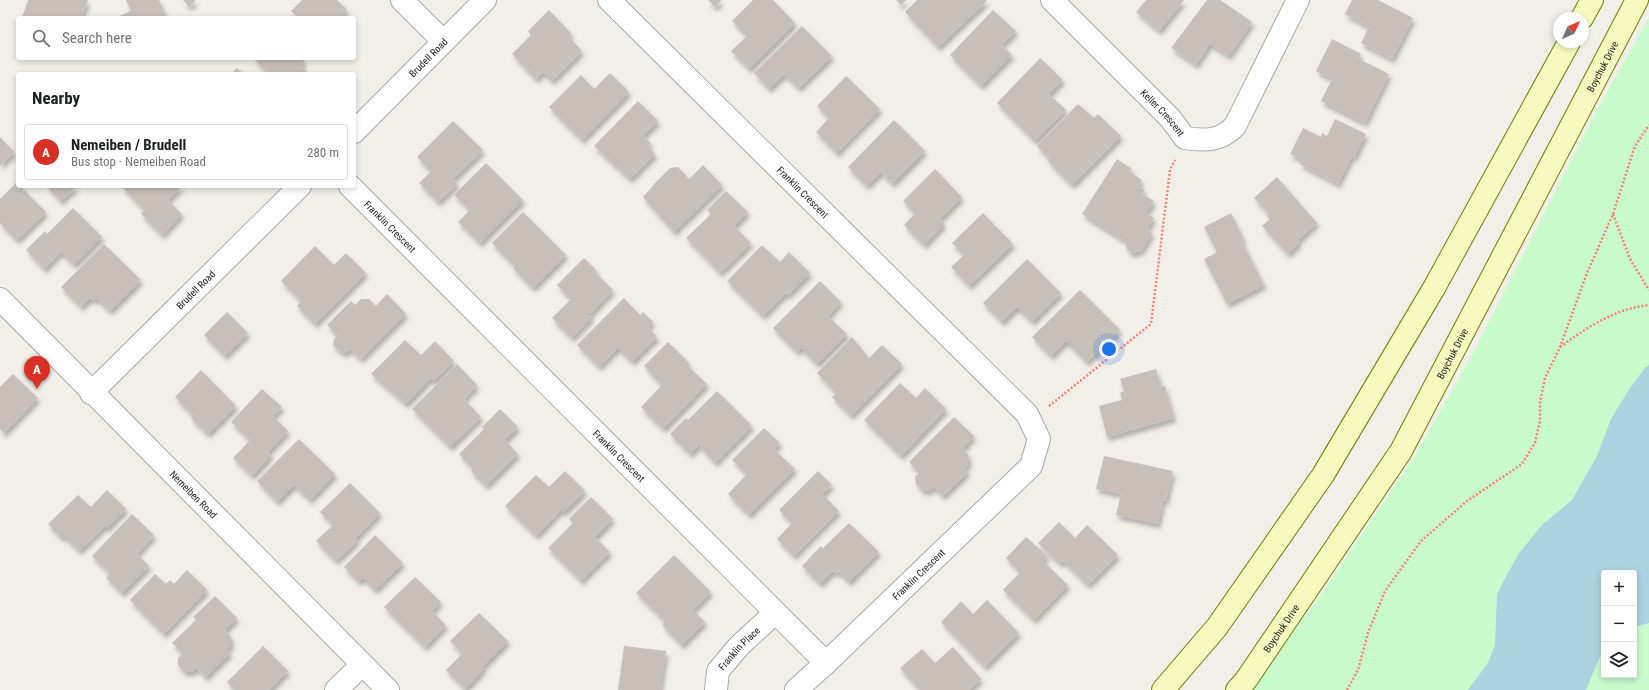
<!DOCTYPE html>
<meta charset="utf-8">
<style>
:root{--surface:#fff;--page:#f2f2f2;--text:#202124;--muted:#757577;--line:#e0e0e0;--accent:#d93025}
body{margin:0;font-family:"Roboto Condensed",sans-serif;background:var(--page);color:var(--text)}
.controls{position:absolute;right:12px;bottom:12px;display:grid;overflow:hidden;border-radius:4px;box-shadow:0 2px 6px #0003}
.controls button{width:36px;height:36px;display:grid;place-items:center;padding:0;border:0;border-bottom:1px solid var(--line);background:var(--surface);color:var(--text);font:20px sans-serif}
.compass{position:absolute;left:1553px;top:12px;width:36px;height:36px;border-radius:50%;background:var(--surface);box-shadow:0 2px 6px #0003;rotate:45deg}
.you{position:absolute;left:1109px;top:349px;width:14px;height:14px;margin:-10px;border:3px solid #fff;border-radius:50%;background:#1a73e8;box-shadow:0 0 0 6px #1a73e833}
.badge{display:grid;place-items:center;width:26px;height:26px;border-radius:50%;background:var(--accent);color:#fff;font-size:13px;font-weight:700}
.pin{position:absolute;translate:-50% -33px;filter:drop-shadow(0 1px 2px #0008)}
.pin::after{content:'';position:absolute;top:21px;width:14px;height:12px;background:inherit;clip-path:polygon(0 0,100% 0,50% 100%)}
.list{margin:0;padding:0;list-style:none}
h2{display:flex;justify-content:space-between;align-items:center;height:52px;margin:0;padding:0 16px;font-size:17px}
h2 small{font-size:13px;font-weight:400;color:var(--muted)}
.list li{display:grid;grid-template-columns:26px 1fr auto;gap:12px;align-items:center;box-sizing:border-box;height:56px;margin:0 8px 8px;padding:0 8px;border:1px solid var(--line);border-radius:4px}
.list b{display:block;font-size:15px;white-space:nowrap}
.list p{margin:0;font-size:13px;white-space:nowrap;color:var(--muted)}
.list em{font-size:13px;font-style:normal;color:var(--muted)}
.icon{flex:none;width:22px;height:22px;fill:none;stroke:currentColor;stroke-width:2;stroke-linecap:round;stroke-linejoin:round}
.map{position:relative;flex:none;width:1649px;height:690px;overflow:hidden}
.search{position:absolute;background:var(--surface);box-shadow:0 2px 6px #0003;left:16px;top:16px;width:340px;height:44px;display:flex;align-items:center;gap:10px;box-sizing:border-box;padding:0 14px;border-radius:4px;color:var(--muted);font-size:15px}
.panel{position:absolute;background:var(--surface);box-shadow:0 2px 6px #0003;left:16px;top:72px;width:340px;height:116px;border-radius:4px}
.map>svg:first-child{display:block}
</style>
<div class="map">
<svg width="1649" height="690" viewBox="0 0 1649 690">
<defs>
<filter id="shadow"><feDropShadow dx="2.5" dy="4.5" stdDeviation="2" flood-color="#0004"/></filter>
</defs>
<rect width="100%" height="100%" fill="#f2efe9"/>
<path fill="#c8facc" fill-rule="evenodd" d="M1649,17V690H1247L1316,602L1413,459L1473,353L1593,117ZM1604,573H1634V675H1604Z"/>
<path fill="#aad3df" d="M1649,365V623L1634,627V573H1604V647L1586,690H1468L1488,663L1495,645L1497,595L1505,578L1520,552L1542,525L1572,500L1597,456L1611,419L1630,388L1645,368Z"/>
<g fill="#c7bfb8" filter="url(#shadow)">
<path d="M28,0H88L81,18H22Z"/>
<path d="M126,0H159L167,18H115L131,11Z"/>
<path d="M183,0H196L189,7Z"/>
<path d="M302,0H337L347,10L339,18H298L291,11Z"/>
<path d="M708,0H722L715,7Z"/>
<path d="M753,0H773L795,23L749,69L731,51L747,36L732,21Z"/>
<path d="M896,0H906L901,5Z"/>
<path d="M917,0H986L987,1L938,47L905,12Z"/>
<path d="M1146,0H1184L1159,31L1136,12Z"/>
<path d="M1207,0H1220L1252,22L1229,56L1210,44L1196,65L1171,48Z"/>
<path d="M1352,0H1378L1413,18L1392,59L1361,43L1369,27L1345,14Z"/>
<path d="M549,10L571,33L568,36L582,51L552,81L543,72L536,79L512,54L531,35L528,31Z"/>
<path d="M993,10L1016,31L1002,45L1012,55L981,86L950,55Z"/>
<path d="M802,26L832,56L799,88L784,74L769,89L754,73Z"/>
<path d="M1332,39L1361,54L1359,59L1389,74L1365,123L1321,101L1332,79L1316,71Z"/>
<path d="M253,58H301L305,62L301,66L309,74H269Z"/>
<path d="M1040,58L1063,80L1049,94L1066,110L1035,141L997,103Z"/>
<path d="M237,68L244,74H231Z"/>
<path d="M610,73L629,92L582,140L549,107L581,75L594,89Z"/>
<path d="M846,76L880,109L837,153L816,132L829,118L817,106Z"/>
<path d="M638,101L658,121L643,136L651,143L647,146L655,154L630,179L594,146Z"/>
<path d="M1078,104L1094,118L1098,114L1121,136L1072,185L1048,161L1050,159L1037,146Z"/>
<path d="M1335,119L1366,134L1354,158L1352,156L1338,184L1300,164L1302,160L1290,154L1303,128L1321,137L1322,133L1327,136Z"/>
<path d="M894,120L925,151L892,184L881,172L867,186L848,167Z"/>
<path d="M453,121L483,150L453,179L457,184L438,202L419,183L431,171L417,157Z"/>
<path d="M0,137L14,152L0,166Z"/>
<path d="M1117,159L1132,169L1130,172L1142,180L1138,186L1145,190L1142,194L1154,201L1146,213L1154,218L1147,229L1152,233L1141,251L1131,253L1127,249L1125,241L1082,214Z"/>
<path d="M486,163L523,200L480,243L458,222L470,210L454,195Z"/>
<path d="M703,165L722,185L674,232L643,197L652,187L653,185L670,168L678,167L689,179Z"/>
<path d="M935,169L962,197L940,219L944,224L924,245L904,225L915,213L903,201Z"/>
<path d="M1277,177L1317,223L1298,240L1300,242L1288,254L1262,226L1270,219L1267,216L1269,214L1254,198Z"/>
<path d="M17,182L18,186H20L46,212L17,240L0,223V199Z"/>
<path d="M46,186H77L61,201Z"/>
<path d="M121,186H182L168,200L182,214L162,235L141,214L145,210Z"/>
<path d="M726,191L748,212L734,226L751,243L720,273L686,238L711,214L707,210Z"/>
<path d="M73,208L102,237L74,265L61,252L44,269L26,250L45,231L47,234Z"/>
<path d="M523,212L566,255L533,288L513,268L515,266L492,243Z"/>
<path d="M983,213L1013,244L969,286L951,267L964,255L952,243Z"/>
<path d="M1231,213L1244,240L1242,241L1264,285L1227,304L1204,259L1217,252L1204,227Z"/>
<path d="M104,244L141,280L110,311L96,298L93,301L90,298L81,307L61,287Z"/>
<path d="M762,245L780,262L789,252L810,273L788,295L786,293L763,316L727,281Z"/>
<path d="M315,246L334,265L346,253L366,273L315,324L297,306L301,301L281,281Z"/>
<path d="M584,258L597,271L595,272L613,290L589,315L592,317L572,338L552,318L571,299L557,285Z"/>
<path d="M1027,259L1061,293L1032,322L1017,307L1002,322L983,303Z"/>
<path d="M820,281L841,302L828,316L847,334L817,364L801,348L797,352L773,328Z"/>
<path d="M1080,290L1120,330L1087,362L1066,341L1051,356L1032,337Z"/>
<path d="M387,294L406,314L361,359L350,349L346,353L341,352L333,346L334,339L337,335L327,325L351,301L355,305L361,299H369L376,306Z"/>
<path d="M624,298L640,315L643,312L653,322L648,327L657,337L632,362L618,348L599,367L577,345Z"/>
<path d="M227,312L248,333L225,356L204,335Z"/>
<path d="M852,337L869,358L882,345L902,364L851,416L832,397L836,393L817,373Z"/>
<path d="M405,340L421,355L435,341L454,361L434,381L431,378L406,404L371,374Z"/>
<path d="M668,342L690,364L688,366L707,384L663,429L641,407L662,385L644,366Z"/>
<path d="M457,364L477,385L464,399L481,417L450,447L412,409Z"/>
<path d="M1156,369L1161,387L1165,386L1174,418L1107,437L1099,406L1122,400L1120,393L1124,391L1120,379Z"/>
<path d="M201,370L236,406L208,434L191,418L193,415L175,397Z"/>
<path d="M13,374L38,398L4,433L0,429V387Z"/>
<path d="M900,383L916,398L925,388L946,409L901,456L864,420Z"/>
<path d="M262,389L282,407L273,416L288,431L268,452L271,455L252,476L233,458L250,440L231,422Z"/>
<path d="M717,391L752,426L715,463L699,445L690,454L670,434L686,418L688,420Z"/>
<path d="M500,409L518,427L505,440L518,454L486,486L471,471L473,468L459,454L484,429L482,427Z"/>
<path d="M954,417L974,436L963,448L968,454L969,464L964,468L968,472L943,496L934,487L930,490L923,491L916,484L915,477L919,473L909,462Z"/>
<path d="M764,428L780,443L774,449L795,469L749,515L728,494L747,474L732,460Z"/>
<path d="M299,439L335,474L310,500L294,485L277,502L257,481Z"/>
<path d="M1104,456L1173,471L1166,501L1163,500L1158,524L1116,515L1121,494L1096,489Z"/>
<path d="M565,471L585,491L564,512L561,510L536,536L505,506L536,475L549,487Z"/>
<path d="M818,471L832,485L822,494L839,511L794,556L777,539L792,523L779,510Z"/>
<path d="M350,483L380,513L355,539L357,541L336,561L316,541L333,525L320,512Z"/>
<path d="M107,490L126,509L107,528L105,526L79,551L64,536L62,538L48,524L78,495L91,507Z"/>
<path d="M591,497L613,519L595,537L610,552L581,581L548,548L573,523L569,519Z"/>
<path d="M132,514L154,535L137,554L149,566L122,593L106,578L110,574L92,556Z"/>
<path d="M1059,522L1075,538L1087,525L1118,555L1088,585L1063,561L1060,564L1038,543Z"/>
<path d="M849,523L879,552L849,582L838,571L836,574L833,571L820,584L802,566L821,546L823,548Z"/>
<path d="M375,535L403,563L375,590L363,578L359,582L344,567Z"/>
<path d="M1026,537L1047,556L1043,561L1068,585L1034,620L1003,590L1020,572L1006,558Z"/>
<path d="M674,555L711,592L693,610L705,622L682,645L663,626L664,620L636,593Z"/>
<path d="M187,570L207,590L164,634L130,600L155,574L166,584L170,580L174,584Z"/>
<path d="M415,577L441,602L432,611L446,625L425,647L384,607Z"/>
<path d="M215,596L237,618L225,630L231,637V645L227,649L230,653L206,677L196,668L192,672H185L178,665V658L183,653L172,643L196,620L193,617Z"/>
<path d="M987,600L1019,633L985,667L941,622L961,601L973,614Z"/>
<path d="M479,613L508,641L482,667L484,669L465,689L446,670L462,654L450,641Z"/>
<path d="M263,646L288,671L269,690H235L227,682Z"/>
<path d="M624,646L666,651L660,690H618Z"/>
<path d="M953,647L981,679L969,690H920L900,668L922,649L935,663Z"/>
</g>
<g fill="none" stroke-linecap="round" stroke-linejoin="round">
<defs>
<g id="minor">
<path d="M402,0L443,41"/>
<path id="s1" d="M1052,0L1170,118L1185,138C1205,141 1221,141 1235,126L1298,0"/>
<path id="s2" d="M354,132L485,0"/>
<path id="s3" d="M350,186L826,663L1031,466L1039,439L1027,414L609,0"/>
<path id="s4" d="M91,393L300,186"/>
<path d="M336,690L362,665"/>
<path id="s5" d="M716,690L718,671L739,646L775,613"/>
<path d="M796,690L826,663"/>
</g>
<g id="tertiary">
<path id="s6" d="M0,299L388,690"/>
</g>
<g id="secondary">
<path d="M1582,18L1592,0"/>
<path d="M1163,690L1217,627L1323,475L1434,288L1569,42"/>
<path id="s7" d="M1237,690L1246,680L1401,451L1637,0"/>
</g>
</defs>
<use href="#minor" stroke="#a9a9a9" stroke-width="24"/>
<use href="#tertiary" stroke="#a9a9a9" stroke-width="24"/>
<use href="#secondary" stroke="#707d05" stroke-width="24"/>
<g stroke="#fa8072" stroke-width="2.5" stroke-dasharray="2 2" stroke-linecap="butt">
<path d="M1613,214L1630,259L1649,290"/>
<path d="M1560,347C1588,327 1614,309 1649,305"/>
<path d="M1049,406L1151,324L1170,170L1175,160"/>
<path d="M1347,690L1358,670L1368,633L1385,591L1421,541L1467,501L1522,464L1535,443L1540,421V402L1545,378L1560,347L1587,273L1613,214L1635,146L1649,125"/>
</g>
<use href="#minor" stroke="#fff" stroke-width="22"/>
<use href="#tertiary" stroke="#fff" stroke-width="22"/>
<use href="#secondary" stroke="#f7fabf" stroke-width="22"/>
</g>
<g text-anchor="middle" stroke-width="3.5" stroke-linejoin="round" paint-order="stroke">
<g font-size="10" fill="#222" stroke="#fff">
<text dy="4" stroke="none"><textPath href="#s2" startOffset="105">Brudell Road</textPath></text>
<text dy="4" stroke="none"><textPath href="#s7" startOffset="724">Boychuk Drive</textPath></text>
<text dy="4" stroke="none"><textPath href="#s1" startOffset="158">Keller Crescent</textPath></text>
<text transform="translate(803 192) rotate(45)" y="4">Franklin Crescent</text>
<text dy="4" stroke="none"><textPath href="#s3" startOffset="57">Franklin Crescent</textPath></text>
<text dy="4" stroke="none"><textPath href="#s4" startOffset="147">Brudell Road</textPath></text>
<text dy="4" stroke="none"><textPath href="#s7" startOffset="400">Boychuk Drive</textPath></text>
<text dy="4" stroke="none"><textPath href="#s3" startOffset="381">Franklin Crescent</textPath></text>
<text dy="4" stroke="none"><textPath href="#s6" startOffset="275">Nemeiben Road</textPath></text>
<text dy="4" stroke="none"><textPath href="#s3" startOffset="802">Franklin Crescent</textPath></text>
<text dy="4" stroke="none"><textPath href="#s7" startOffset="76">Boychuk Drive</textPath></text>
<text dy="4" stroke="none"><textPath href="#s5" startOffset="50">Franklin Place</textPath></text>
</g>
</g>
</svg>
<div class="controls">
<button>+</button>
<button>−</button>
<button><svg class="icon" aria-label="layers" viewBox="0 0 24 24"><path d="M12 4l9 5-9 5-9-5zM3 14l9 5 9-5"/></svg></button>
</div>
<svg class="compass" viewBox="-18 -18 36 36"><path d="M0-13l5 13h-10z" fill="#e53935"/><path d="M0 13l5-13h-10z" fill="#757577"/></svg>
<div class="you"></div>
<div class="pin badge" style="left:37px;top:389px">A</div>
<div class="search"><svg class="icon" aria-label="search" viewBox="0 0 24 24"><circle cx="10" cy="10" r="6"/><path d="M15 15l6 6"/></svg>Search here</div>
<section class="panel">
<h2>Nearby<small></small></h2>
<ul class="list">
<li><span class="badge">A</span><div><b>Nemeiben / Brudell</b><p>Bus stop · Nemeiben Road</p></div><em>280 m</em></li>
</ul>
</section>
</div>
